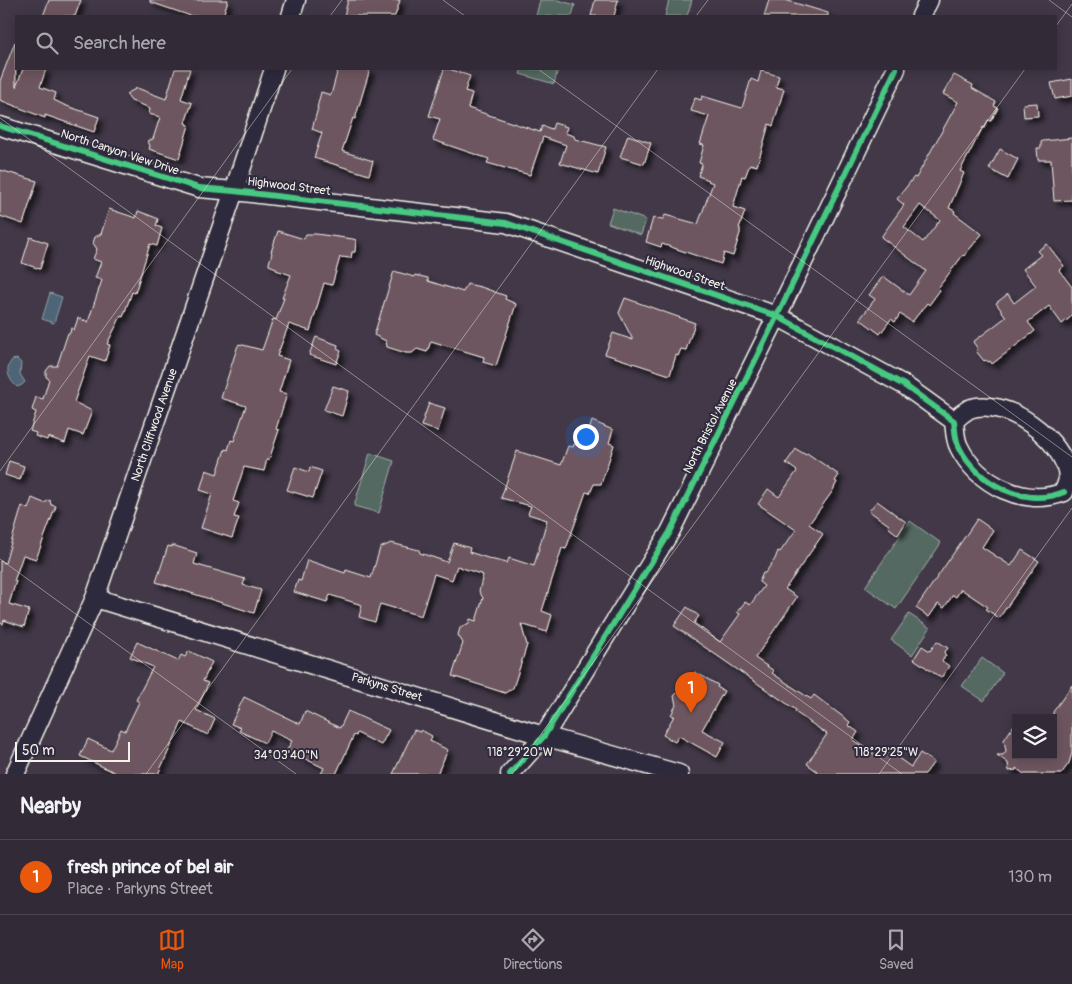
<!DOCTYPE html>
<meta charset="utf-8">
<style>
:root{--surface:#322a36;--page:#3a323e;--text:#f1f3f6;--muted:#a8a7ad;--line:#4d4651;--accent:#ea580c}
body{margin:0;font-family:Pangolin,sans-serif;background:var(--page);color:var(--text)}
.controls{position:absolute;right:15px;bottom:15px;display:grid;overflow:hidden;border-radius:0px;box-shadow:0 2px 12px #0003}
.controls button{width:45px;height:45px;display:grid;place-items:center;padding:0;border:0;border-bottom:1px solid var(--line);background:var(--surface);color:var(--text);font:25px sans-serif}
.scale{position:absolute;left:15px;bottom:12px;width:115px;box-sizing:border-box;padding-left:5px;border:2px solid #f4f1e8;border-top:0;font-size:14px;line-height:18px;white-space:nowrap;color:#f4f1e8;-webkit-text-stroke:4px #2f2a3d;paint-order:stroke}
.you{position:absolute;left:585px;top:436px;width:18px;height:18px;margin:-12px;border:4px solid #fff;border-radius:50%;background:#1a73e8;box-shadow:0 0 0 8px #1a73e833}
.badge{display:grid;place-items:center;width:32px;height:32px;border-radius:50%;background:var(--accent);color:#fff;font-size:16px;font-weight:700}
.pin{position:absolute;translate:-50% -41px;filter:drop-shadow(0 1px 2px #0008)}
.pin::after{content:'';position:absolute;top:26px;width:18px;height:15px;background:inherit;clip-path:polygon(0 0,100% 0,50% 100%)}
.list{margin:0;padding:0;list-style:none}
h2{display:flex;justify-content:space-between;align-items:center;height:65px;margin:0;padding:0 20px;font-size:21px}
h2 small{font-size:16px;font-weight:400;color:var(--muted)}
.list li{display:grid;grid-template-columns:32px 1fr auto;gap:15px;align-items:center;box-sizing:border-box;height:75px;padding:0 20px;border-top:1px solid var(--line)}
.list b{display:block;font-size:19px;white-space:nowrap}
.list p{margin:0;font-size:16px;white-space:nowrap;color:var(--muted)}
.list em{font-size:16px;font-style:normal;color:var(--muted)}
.icon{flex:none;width:28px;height:28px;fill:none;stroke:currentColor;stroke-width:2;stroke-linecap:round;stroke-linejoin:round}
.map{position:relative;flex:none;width:1072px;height:774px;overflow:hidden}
.search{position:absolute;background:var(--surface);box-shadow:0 2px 12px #0003;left:15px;right:15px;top:15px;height:55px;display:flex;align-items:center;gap:12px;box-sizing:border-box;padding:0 18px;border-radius:0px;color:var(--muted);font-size:19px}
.sheet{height:140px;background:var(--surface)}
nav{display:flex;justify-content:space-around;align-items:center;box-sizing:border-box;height:70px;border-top:1px solid var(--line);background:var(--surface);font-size:14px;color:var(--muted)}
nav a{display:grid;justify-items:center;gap:2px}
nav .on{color:var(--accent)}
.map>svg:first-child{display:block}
</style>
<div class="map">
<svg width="1072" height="774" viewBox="0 0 1072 774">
<defs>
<filter id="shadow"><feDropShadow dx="4.5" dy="4.5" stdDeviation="2.5" flood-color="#0009"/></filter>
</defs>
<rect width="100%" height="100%" fill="#423848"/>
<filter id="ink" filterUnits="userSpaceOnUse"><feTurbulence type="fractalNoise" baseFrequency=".02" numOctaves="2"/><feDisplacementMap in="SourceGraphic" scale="10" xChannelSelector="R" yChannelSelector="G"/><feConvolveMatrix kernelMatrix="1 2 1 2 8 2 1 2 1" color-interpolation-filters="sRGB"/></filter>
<g filter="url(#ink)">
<g fill="#546963" stroke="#a4ada6">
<path d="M540,0H558L575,5L572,16H536Z"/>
<path d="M669,0H692L687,16H665Z"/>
<path d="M522,69H558L554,84L520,74Z"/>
<path d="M613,208L646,220L641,235L608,223Z"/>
<path d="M370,453L394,461L379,513L354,506Z"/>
<path d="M910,521L941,543L896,609L865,587Z"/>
<path d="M909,614L930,628L912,655L891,640Z"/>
<path d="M982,658L1003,673L984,701L962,686Z"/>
</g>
<g fill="#4d6577" stroke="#909da4">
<path d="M50,293L62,297L54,323L42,319Z"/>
<path d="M17,359L21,363L20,374L25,382L22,385L17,387C9,380 4,369 12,360Z"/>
</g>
<g fill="#6e5760" stroke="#f4f1e8" fill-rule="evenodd" filter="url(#shadow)">
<path d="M49,0H81L75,16H43Z"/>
<path d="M150,0H228L223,16H191L150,2Z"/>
<path d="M348,0H400L395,16H344Z"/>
<path d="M595,0H618L614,16H591Z"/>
<path d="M769,0H785L828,13V16H764Z"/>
<path d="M15,42L16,87L23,69H46L40,87L56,93L54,100L64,105L99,117L94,132L45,115V118L0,100V81Z"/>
<path d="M175,69H190L181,99L192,103L185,123L189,125L179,159L149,149L150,146L148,141L153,139L160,117L149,114L150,109L145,106L131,101L126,94L137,88L166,99Z"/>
<path d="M338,69H370L355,119L353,118L342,151L373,161L369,175L314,158L322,133L312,129L318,108H317L321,92L331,95Z"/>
<path d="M444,69H449L470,76L465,91L472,93L468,108L540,132L542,126L552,129L554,123L567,127L565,133L574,136L575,139L606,147L598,174L560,163L566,145L543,137L530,175L487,163L489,159L433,140L440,119L429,116Z"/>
<path d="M761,71L779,76L776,87L784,89L773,126L769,124L757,166L750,164L745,177L742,176L733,207L745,211L739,228H740V233L733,256L724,253L721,264L662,244L661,247L646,242L653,218L663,219L665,215L698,224L713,183L708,181L709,180L698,176L702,164L699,163L704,145L700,144L709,116L691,111L695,98L701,100L702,96L742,108L751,79L758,82Z"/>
<path d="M954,75L973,85L972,88L996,102L994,106L998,108L991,121L988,120L985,128L983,127L960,171L964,173L949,208L955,211L954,213L982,234L964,256L963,255L938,288L940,290L929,305L927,303L912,322L900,314L895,322L891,319L880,334L860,319L875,299L869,295L883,276L909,295L926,271L881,237L904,205L897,199L914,177L916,178L958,102L943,94ZM920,205L940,220L923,242L904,227Z"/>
<path d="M1072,79V96L1055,99L1051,83Z"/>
<path d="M1037,103L1038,116L1024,117L1023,104Z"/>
<path d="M628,135L651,143L644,164L620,157Z"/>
<path d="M1072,138V200L1054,201L1051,160H1038L1037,148H1041V142L1043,141Z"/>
<path d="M1000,149L1018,159L1008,179L989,169Z"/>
<path d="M0,170L37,181L23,224L0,216Z"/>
<path d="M109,209L136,218L138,211L154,217L158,219L156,226L162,228L157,246L150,244L135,293L132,292L123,317L121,316L107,344L110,345L105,361L90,356L74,402L92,411L83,435L69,430L65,443L48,437L47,440L35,436L36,433L30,431L36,412L32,410L36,397L43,399L49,379L46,377V371L50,366H57L68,333H70L71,328L74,330L78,318L88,322L102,280L95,278L101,262L93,259L97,249L93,243L95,237L101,234Z"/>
<path d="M278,231L304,239L306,234H316L353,239L356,240L355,252H352L351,258L340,257L332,285L324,283L310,331L289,324L277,356L289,360L279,392L287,394L276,429L279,430L269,460L267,459L264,471L244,467L233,501L239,503L234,517L239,518L232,538L201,528L212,494L200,490L206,470L217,474L225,449L228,450L231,440L234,441L246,406L221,398L237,348L239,344L262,350L273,319L276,320L284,298H282L291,275L276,270V268L269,265V263L272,253L271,252Z"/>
<path d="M30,237L48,243L40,269L22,263Z"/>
<path d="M1047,244L1064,266L1059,270L1072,287V316L1062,324L1049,306L1028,322L1035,331L992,364L990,361L988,362L986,360L984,361L976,351L978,349L973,342L1006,317L996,303L1008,294L1014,303L1036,286L1023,269L1041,255L1037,251Z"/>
<path d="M394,271L414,277L415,275L428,278V281L463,292L467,284L481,287L506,296L505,299L516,304L496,366L483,362L484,357L431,341L427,352L417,349L412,353H406L387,347L386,341L374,335Z"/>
<path d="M625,298L695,323L686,350L681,349L678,356L676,355L670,375L605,354L613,333L633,340L619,313Z"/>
<path d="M316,337L338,345L337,349L341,351L336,364L309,355Z"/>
<path d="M333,386L349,391L342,416L324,410Z"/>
<path d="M429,403L445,408L438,431L421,426Z"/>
<path d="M592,421L613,430L609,443L614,445L601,484H594L590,493L586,492L566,549L562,548L542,611L552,615L547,632L521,624L527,645L513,688L505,693L452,676L463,643L458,635L460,628L469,623L470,619L476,621L483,598L479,591L483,575L457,566L452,580L434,574L421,616L380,604L375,622L359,617L362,605L330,595L327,602L294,592L298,580L301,581L307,560L345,573L346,570L371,578L380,548L391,543L419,550L420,553L447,562L454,543L470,548L469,552L494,560L507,563L509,558L534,566L547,520L528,514L531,506L501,498L517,451L561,465L568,446L573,447L574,444L584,447Z"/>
<path d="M796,449L806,455L807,453L839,475L835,481L837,482L832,492L809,524L823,534L785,589L797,597L755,658L774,671L772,673L806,696L811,699L814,695L850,722L848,725L858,732L853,740L878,757L884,748L911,767L920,753L934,762L925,774H821L807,764L827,734L795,712L796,710L674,626L687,607L699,616L694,623L720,642L740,614L737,612L745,602L750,605L764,586L759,582L763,573H765L775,559L778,551L780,552L796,530L758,504L768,489L779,497L797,471L786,463Z"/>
<path d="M9,461L24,466L20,480L5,475Z"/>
<path d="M295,467L309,472L310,467L322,471L313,498L287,490Z"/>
<path d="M32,498L44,503L50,500L51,505L56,506L36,559L23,555L14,581H16L9,604L29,610L24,627L4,620L3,624L0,623V561L5,563L22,506L28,509Z"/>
<path d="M877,501L906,522L898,535L888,527L889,525L869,511Z"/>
<path d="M977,519L993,530L982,547L1011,566L1022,550L1039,561L999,618L986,609L988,607L961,589L956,597L953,595L944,608L938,604L929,617L916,608Z"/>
<path d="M172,545L197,553L194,564L245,579L243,585L261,590L254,613L156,582L168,546L172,547Z"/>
<path d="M937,641L948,648L944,653L946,655L942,661L949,666L941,678L914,659L922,646L930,651Z"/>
<path d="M137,642L178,661L181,655L185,657L189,651L212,662L203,681L208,683L205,691L196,710L215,719L208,735L182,722L158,774H118L80,756L88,739L111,750L121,729L125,731L139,702L136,700L153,667L130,657Z"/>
<path d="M695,672L718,685L717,687L724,691L702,730L725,742L717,757L679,736L675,742L663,735L674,716L671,715L676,705L674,696L678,692L683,691Z"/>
<path d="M1072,685V753L1069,763L1061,774H1024L1016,768V770L1009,771L1008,763L997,755H1003L1006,751L1004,740L1016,722V755H1053V712Z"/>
<path d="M244,697L300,724L305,711L340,728L348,711L389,730L381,745L357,733L356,736L354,735L336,774H321L324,768L287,750L292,741L271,731L265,743L239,731L241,728L231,724Z"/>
<path d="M414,730L420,732L421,730L432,736L430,741L448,750L437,774H393Z"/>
</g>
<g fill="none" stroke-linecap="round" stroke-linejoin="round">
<defs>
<g id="street">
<path d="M291,16L296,0"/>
<path d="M921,16L929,0"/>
<path d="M0,126L199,188L234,191L506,223L777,316L904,385L954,421C955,429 955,440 959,447C977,484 1025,508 1064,492"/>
<path d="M954,421C958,417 964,412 969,409C1005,395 1066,441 1068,477C1068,482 1065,488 1064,492"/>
<path d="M95,598L544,736L679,774"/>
<path d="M15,774L95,598L234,191L274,69"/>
<path d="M510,774L544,736L670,532L777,316L896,69"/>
</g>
</defs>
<use href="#street" stroke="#f4f1e8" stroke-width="21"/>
<use href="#street" stroke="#2f2a3d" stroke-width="18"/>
<defs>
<g id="cycleway">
<path d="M0,126L199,188L234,191L506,223L777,316L904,385L954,421C955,429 955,440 959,447C977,484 1025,508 1064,492"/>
<path d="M510,774L544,736L670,532L777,316L896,69"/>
</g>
</defs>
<use href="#cycleway" stroke="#2f2a3d" stroke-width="9"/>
<use href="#cycleway" stroke="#46c982" stroke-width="6"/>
</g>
</g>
<path fill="none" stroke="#f4f1e8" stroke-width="1" stroke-opacity="0.45" d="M443,0L465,16M1049,0L1072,17M330,16L342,0M696,16L708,0M1056,26L1072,4M538,69L1072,457M0,118L902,774M0,471L292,69M0,559L296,774M146,774L658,69M512,774L1025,69M879,774L1072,508"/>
<g text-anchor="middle" stroke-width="4" stroke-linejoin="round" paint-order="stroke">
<g font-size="12" fill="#f4f1e8" stroke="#2f2a3d">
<text transform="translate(120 152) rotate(18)" y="4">North Canyon View Drive</text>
<text transform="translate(289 186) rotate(7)" y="4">Highwood Street</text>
<text transform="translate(685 273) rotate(19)" y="4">Highwood Street</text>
<text transform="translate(154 425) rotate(-71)" y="4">North Cliffwood Avenue</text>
<text transform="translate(710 426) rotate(-63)" y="4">North Bristol Avenue</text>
<text transform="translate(387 687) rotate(17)" y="4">Parkyns Street</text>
</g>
</g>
<g font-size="12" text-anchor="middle" fill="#f4f1e8" stroke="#2f2a3d" stroke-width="4" stroke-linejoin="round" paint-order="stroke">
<text x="520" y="756">118°29'20"W</text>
<text x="886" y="756">118°29'25"W</text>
<text x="286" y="759">34°03'40"N</text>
</g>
</svg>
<div class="controls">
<button><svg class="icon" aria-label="layers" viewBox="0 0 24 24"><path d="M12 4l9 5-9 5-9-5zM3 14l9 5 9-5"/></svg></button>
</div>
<div class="scale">50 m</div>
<div class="you"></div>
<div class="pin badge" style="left:691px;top:713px">1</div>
<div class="search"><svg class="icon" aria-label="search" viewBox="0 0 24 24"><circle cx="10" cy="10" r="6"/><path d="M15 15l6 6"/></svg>Search here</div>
</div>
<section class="sheet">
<h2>Nearby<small></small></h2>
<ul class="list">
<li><span class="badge">1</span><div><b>fresh prince of bel air</b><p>Place · Parkyns Street</p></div><em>130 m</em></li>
</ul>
</section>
<nav>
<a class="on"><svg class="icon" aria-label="map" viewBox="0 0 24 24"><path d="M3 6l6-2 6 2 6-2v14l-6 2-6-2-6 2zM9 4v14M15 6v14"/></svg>Map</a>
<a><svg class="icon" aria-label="directions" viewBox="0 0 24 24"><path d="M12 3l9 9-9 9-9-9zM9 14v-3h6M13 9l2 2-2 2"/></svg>Directions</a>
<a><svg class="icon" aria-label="saved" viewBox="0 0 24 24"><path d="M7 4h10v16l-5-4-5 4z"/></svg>Saved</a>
</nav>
